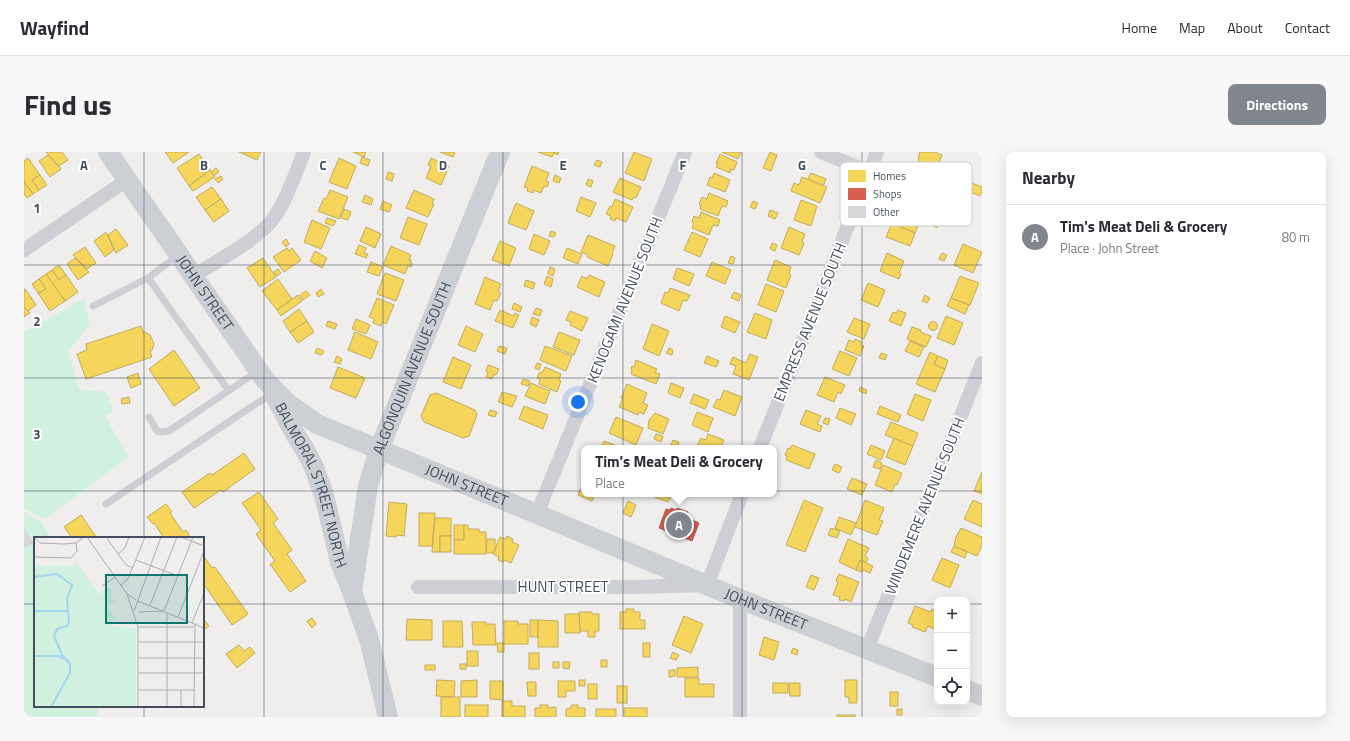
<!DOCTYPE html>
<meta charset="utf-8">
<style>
:root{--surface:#fff;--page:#f7f7f7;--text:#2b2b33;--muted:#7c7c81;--line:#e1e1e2;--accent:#80858e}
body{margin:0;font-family:"Titillium Web",sans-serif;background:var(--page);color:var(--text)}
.controls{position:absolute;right:12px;bottom:12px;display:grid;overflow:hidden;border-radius:8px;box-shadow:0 4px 16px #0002}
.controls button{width:36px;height:36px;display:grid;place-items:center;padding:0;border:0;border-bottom:1px solid var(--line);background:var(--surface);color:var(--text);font:20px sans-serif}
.you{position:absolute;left:554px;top:250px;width:14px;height:14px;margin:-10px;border:3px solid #fff;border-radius:50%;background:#1a73e8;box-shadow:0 0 0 6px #1a73e833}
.badge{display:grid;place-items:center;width:26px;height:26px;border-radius:50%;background:var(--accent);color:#fff;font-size:13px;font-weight:700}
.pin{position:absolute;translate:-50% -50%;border:2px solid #fff;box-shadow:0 1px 4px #0006}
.popup{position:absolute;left:557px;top:293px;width:196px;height:52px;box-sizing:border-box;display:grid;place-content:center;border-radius:8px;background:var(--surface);filter:drop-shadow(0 1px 3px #0005);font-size:13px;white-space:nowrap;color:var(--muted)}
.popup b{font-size:15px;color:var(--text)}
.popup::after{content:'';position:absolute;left:50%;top:100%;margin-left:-8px;border:8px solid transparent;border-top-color:var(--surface)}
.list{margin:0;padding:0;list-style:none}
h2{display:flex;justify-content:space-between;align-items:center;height:52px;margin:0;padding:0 16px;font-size:17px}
h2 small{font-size:13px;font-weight:400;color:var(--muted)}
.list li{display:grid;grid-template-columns:26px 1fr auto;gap:12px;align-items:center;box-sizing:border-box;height:64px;padding:0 16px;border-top:1px solid var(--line)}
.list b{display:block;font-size:15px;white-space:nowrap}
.list p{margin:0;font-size:13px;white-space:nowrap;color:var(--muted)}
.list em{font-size:13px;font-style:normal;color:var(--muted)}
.icon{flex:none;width:22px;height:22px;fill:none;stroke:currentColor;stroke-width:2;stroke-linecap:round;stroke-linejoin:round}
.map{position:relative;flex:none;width:958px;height:565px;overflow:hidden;border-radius:8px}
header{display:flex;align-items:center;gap:24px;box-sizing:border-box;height:56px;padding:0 20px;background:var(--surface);border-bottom:1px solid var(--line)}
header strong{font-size:19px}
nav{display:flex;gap:22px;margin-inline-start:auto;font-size:14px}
.intro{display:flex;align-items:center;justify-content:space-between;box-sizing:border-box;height:96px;padding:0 24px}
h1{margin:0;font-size:28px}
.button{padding:10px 18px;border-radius:8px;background:var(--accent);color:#fff;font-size:14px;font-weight:700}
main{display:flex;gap:24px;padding:0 24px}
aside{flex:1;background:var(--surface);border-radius:8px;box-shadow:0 4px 16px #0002}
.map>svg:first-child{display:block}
</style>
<header>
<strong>Wayfind</strong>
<nav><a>Home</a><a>Map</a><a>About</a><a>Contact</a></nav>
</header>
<div class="intro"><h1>Find us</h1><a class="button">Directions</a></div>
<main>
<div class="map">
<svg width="958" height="565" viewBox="0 0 958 565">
<rect width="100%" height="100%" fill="#efeeed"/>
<g fill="#d0f0e0">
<path d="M60,147L66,173L44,199L55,237L82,240L89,259L81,264L104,305L21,367L0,357V180Z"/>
<path d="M0,360L17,370L27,386H11V554H74V565H0Z"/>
</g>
<g fill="#f6d55c" stroke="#c1ac5c">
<path d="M22,0H38L44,8L35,14Z"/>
<path d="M141,0H165L149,11Z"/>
<path d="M215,0H237L233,8Z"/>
<path d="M329,0H342L340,5Z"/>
<path d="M416,0H431L429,5Z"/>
<path d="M514,0H535L534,3L530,1L528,5Z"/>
<path d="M610,0L628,7L620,29L601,21Z"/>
<path d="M698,0H717L714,7Z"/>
<path d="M746,0L753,3L747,19L739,16Z"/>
<path d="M896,0H911L918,3L910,22L904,19L903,21L892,15L895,8L894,7Z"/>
<path d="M175,2L186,18L165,34L153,16Z"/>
<path d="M696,2L713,10L710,18L707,17L706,21L692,15L694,12L692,11Z"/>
<path d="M24,3L37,17L26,25L15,9Z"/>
<path d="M338,5L346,8L344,14L336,11Z"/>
<path d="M4,6L16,23L8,28L15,38L9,42L0,30V9Z"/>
<path d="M315,6L332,14L323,37L305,30Z"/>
<path d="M407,6L425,14L417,33L402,26L407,14L404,13Z"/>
<path d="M573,8L578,10L576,15L570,13Z"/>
<path d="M508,14L525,21L522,29L525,30L523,35L520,34L517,41L509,38V41L503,39L504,36L500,35Z"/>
<path d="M928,14L940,18V16L944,17L942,21L940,20L934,34L922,29Z"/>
<path d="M192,16L195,20L190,23L187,20Z"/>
<path d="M186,18L191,25L169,39L165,34Z"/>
<path d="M364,20L370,22L368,29L362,27Z"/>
<path d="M690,21L706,28L701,40L683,33L686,25L688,26Z"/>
<path d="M787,21L802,27L799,34L784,27Z"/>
<path d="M16,23L23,33L15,38L8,28Z"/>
<path d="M531,23L537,26L535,31L529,29Z"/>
<path d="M197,24L199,27L194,31L191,27Z"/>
<path d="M778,25L803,35L796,51L767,39L770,31L775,33Z"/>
<path d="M596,26L617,35L612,46L610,45L608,48L589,40Z"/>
<path d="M564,27L569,29L567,35L562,33Z"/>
<path d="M0,30L9,42L3,46L0,42Z"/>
<path d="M945,30L958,35V39L956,44L942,38Z"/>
<path d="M188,35L197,47L181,58L172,45Z"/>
<path d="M306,38L324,45L315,67L294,59L300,46L302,47Z"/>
<path d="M390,38L410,47L408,52H410L404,65L382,56Z"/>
<path d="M685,41L704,49L702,55L698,54L694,64L676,57L677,53L675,52L678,45L683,47Z"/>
<path d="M341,43L349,47L347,53L338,50Z"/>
<path d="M557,45L572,51L566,65L552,59Z"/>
<path d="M197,47L205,59L190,70L181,58Z"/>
<path d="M591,47L609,55L602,70L592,66L591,69L586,67L587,64L582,62L586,54L588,55Z"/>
<path d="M777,48L793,54L787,74L770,68Z"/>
<path d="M359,49L368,53L365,60L356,57Z"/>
<path d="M729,49L734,51L731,57L726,55Z"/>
<path d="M492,51L510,59L502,78L484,71Z"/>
<path d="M320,57L327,60L324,68L317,66Z"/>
<path d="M746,58L754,61L751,67L744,64Z"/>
<path d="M873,59L896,69L891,81L868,71Z"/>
<path d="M677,60L696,68L694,74L689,73L685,83L668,76L670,71L668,70L670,64L675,66Z"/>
<path d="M384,65L403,72L395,93L376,86Z"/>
<path d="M303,66L312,69L309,74L301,71Z"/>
<path d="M288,68L306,76L297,97L280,90Z"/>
<path d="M910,69L915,71L913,76L908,73Z"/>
<path d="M868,71L891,81L886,94L862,85Z"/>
<path d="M342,75L357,82L351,96L336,89Z"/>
<path d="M765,75L781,82L778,90L780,91L775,103L757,96Z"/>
<path d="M92,77L104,93L92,101L84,83Z"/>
<path d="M527,79L532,81L530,85L525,84Z"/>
<path d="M82,80L90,98L81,105L70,89Z"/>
<path d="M668,80L684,87L676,105L660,98Z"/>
<path d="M510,82L526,89L520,103L505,97Z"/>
<path d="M564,83L591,94L588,101L589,102L584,114L563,105L564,103L557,100Z"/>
<path d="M262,87L265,92L262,95L258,90Z"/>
<path d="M476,89L492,96L485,114L468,108Z"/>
<path d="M748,91L753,93L751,99L746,97Z"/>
<path d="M939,92L958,100L949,121L930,113Z"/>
<path d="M335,93L342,96L340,101L344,102L342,106L331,102Z"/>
<path d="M367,94L387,103L385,108H387L386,111H388L387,115L384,114L381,122L359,113Z"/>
<path d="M61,95L72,111L63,117L49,103Z"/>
<path d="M263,96L265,99L268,96L277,108L260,120L249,105Z"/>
<path d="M543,96L558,102L554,112L539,106Z"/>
<path d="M291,99L303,106L298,116L286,109Z"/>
<path d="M863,101L880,109L875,121L877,122L875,127L856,119Z"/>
<path d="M918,101L923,103L920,109L915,107Z"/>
<path d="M707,104L711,106L709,112L704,111Z"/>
<path d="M51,106L65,120L54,128L43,112Z"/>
<path d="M239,106L252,125L236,135L223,116Z"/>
<path d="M751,108L767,115L765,122L767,123L762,136L743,128Z"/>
<path d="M347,110L359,115L355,124L343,120Z"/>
<path d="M688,110L707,118L701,132L682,124Z"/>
<path d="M35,113L42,123L35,128L28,118Z"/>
<path d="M526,115L531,117L529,124L524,122Z"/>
<path d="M653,116L670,122L665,134L649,127Z"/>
<path d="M254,117L257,121L253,124L250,120Z"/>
<path d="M28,118L35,128L42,123L54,140L41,149L22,122Z"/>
<path d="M361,121L380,128L372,149L353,142Z"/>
<path d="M22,122L41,149L26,159L14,141L22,137L15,127Z"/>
<path d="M565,123L581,130L575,145L553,135L558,124L563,127Z"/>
<path d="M523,124L529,127L527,135L520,132Z"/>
<path d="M936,124L955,131L946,153L927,146Z"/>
<path d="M461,125L477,132L474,139L477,141L473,149L470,148L466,158L451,152Z"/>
<path d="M15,127L22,137L14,141L8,132Z"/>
<path d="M254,127L268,147L253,158L238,139Z"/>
<path d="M502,128L511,131L509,137L500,134Z"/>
<path d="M844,131L861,138L854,155L837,148Z"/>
<path d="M742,132L760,139L752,160L734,153Z"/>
<path d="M646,136L666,143L663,149L659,148L655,159L637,151L641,140L644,141Z"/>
<path d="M0,137H1L12,153L4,159L0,155Z"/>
<path d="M297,137L300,142L294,145L292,141Z"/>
<path d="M282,139L286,143L279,148L276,143Z"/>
<path d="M710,140L717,143L715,149L707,146Z"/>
<path d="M274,143L278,149L257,164L253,158Z"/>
<path d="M901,143L906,146L903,151L898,149Z"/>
<path d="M353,146L370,153L362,172L358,170L357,174L349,171L350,167L345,165Z"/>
<path d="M927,146L945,153L941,162L923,154Z"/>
<path d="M490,151L498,155L496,160L488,157Z"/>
<path d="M0,155L6,161L0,165Z"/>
<path d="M512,156L518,158L516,164L509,162Z"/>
<path d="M275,157L283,169L266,180L259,169Z"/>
<path d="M476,158L490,164L491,161L495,163L489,176L471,169Z"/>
<path d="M874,158L882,161L877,174L865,169L869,160L872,161Z"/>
<path d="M546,159L564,166L558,179L546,173L547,170L542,168Z"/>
<path d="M731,161L748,168L742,187L723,180Z"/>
<path d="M701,164L716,170L711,181L697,175Z"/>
<path d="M922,164L939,171L930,193L913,186Z"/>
<path d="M508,165L515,168L512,175L506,172Z"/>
<path d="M830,166L846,172L840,187L823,180Z"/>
<path d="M332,167L346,173L342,182L328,177Z"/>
<path d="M283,169L290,180L274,191L266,180Z"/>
<path d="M304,169L313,172L311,177L302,174Z"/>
<circle cx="909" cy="174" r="4.5"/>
<path d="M628,172L645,179L635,204L619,197Z"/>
<path d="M117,174L119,180H121L126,183L130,192L128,198L126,199L128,205L62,227L53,202L63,198L62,192Z"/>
<path d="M442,174L459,182L451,200L434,193Z"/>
<path d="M888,175L897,178L896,180L907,184L902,195L883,187Z"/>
<path d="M331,180L354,190L347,207L324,198Z"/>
<path d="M535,180L556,188L550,203L529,195Z"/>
<path d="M831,187L838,190L837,193L840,194L836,204L821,198L825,188L830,190Z"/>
<path d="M886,189L900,195L895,205L881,199Z"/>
<path d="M475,194L483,196L481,202L473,199Z"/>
<path d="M521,194L548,204L542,219L516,208Z"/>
<path d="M293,196L300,199L298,203L291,201Z"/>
<path d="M645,196L649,198L648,203L642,201Z"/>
<path d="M150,198L176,236L150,254L125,217Z"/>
<path d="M816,199L833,206L825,224L808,217Z"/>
<path d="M906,200L914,204L910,212L921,217L911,240L892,232Z"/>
<path d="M857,201L863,203L861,208L855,206Z"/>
<path d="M726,202L734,205L725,228L709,222L712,214L706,212L709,205L722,211Z"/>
<path d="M313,204L318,207L316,212L310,210Z"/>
<path d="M683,204L695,209L692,215L680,211Z"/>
<path d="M914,204L924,208L921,217L910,212Z"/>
<path d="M429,205L447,213L437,237L419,230Z"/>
<path d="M612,208L633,217L631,221L636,222L632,232L607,222L608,218L607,217L608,214L610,215Z"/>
<path d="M513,211L517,212L515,218L511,216Z"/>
<path d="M464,213L475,217L472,223L470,222L468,227L462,225L464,220L462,219Z"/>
<path d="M314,215L341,226L332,246L306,236Z"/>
<path d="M521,215L537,222L535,228L537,229L533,240L515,232L516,227L513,226L516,220L518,221Z"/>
<path d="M114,221L117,232L107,236L103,225Z"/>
<path d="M801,225L821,233L817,242L814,240L810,250L793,243Z"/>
<path d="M499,227L506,229L504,234L497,232Z"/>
<path d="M507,231L526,239L521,252L501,244Z"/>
<path d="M647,231L660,236L656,246L644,241Z"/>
<path d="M603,232L623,241L619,251L624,253L620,262L615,260L614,263L595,255L599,246H597Z"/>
<path d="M836,235L843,238L842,242L835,239Z"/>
<path d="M700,238L718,245L711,264L689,255L693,247L696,248Z"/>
<path d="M478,240L493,244L488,255L474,250Z"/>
<path d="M412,241L451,258L453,263L445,284L439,286L400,270L397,264L406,243Z"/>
<path d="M670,242L685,248L681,257L666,251Z"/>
<path d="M891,242L907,248L899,269L883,262Z"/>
<path d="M105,245L106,251L98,252L97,247Z"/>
<path d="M500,254L524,263L519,277L495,267Z"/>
<path d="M856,254L877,263L874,270L853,262Z"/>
<path d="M816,256L832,262L827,273L812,266Z"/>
<path d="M466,258L473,260L471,265L464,263Z"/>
<path d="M782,258L797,264L793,272L798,274L796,280L776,272Z"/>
<path d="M673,260L689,266L684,280L668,273Z"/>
<path d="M631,261L645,267L639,282L624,276L625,268Z"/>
<path d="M592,265L619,276L612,293L585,281Z"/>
<path d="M801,266L806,267L804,273L799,271Z"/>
<path d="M867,270L894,281L889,294L861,283Z"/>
<path d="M632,282L639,284L637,290L630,287Z"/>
<path d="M684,282L700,288L697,296H677L673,294L677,286L682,288Z"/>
<path d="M870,286L889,294L881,313L862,305Z"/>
<path d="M649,288L655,290L653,296L646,295Z"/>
<path d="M580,289L598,296H577Z"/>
<path d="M768,293L791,302L785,317L762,308L763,304L761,303L764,296L766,297Z"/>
<path d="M847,293L861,299L857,308L843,302Z"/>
<path d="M220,301L231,317L199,340L197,338L170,356L158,340L186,321L188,323Z"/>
<path d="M852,308L858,311L856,317L849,315Z"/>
<path d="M811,312L818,315L815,321L808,318Z"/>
<path d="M859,313L878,321L873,333L871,332L868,340L851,333Z"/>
<path d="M958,320V342L950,339Z"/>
<path d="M828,326L843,332L838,343L823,337Z"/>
<path d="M560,328V342H571L568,349L554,343Z"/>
<path d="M235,340L254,367L249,371L268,398L263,402L282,429L266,440L246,412L251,409L232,382L237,378L218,351Z"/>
<path d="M629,342H648L644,350L628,344Z"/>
<path d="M780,348L799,356L781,400L762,393Z"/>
<path d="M841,348L860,356L855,368L859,369L853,383L831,375Z"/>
<path d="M949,348L958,352V375L940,367Z"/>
<path d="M604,349L612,353L607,365L599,361Z"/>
<path d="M365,350L383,352L380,384L373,383L372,385L362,384Z"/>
<path d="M142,352L148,360L146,361L159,380L162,378L167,386H140L130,371L129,372L123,365Z"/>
<path d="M395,361H411L408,394H395Z"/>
<path d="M57,363L73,386H48L40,375Z"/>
<path d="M815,365L832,371L827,383L811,376Z"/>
<path d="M411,366H427V384H416V400H408Z"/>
<rect x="430" y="373" width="10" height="15"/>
<path d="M440,373H444V377H455V380H462V402H430V388H440Z"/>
<path d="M807,376L816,379L813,386L804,383Z"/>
<path d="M937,376L958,385V393L953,404L930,394L932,385Z"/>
<rect x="416" y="384" width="11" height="16"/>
<path d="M483,384L489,387L488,390L495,393L487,411L480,408L479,410L474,408L475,405L469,402L476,385L482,387Z"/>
<path d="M463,387H471V398L469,401H462Z"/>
<path d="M824,387L845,396L841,404L844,406L842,411L836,408L832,418L815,410Z"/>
<path d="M930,394L943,400L941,406L927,400Z"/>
<path d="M179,403L188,416L191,415L224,462L208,473L179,431Z"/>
<path d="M918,406L935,413L926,436L908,428Z"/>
<path d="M836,408L849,414L846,421L839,418L838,420L832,418Z"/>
<path d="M815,422L835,430L827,450L821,447L820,449L815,448L816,445L809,443L814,430L812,429Z"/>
<path d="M787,423L795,426L790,438L782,435Z"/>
<path d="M891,454L907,460L908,457L913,459V470L910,477L904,474L901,480L888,475L889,473L884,471Z"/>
<path d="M602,457H610V460H616V468H621V477H596V460H602Z"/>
<path d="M555,460H568V462H575V479H571V485H564V479H556Z"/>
<path d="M541,462H555L556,481H541Z"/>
<path d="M660,464L679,472L667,501L648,493Z"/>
<path d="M179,466L185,474L179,478Z"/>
<path d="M288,466L292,472L288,476L283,469Z"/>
<path d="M383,467L408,468V488H382Z"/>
<rect x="506" y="468" width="8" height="17"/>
<path d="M514,468L534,469V495H514Z"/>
<path d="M419,469H438L439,495H419Z"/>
<path d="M480,469H494V472H504V492H480Z"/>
<path d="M448,470H462V472H471L472,493H449Z"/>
<path d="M740,485L755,490L750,508L735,503Z"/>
<path d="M473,491H480V500H474Z"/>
<rect x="619" y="491" width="7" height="14"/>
<path d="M215,493L220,499L226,495L231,501L213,516L202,502Z"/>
<path d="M769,496L774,498L773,503L767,501Z"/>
<rect x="443" y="499" width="11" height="15"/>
<path d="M649,500L655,503L652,508L646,506Z"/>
<rect x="505" y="501" width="10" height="16"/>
<rect x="577" y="508" width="6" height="7"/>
<rect x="529" y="510" width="6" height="6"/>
<path d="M539,510H546L545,517L539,516Z"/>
<rect x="436" y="512" width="6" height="5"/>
<rect x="401" y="513" width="10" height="5"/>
<path d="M674,515V525H653V516Z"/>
<path d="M645,518H651V524L645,525Z"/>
<path d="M661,526H675V532H690V545H661Z"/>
<path d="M413,528L431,529L430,545L412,544Z"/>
<path d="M453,528V545H437V529Z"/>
<rect x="555" y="528" width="6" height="6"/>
<path d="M821,528H833V551H825V545H821Z"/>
<path d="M466,529H479V548L466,547Z"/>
<path d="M534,529H551V539H542V545H534Z"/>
<path d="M503,530H512V544H504Z"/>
<rect x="749" y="531" width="15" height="10"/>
<path d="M765,531H776V544H766Z"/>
<rect x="564" y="532" width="9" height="15"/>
<rect x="593" y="534" width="10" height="17"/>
<rect x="866" y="540" width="8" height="14"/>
<rect x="417" y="545" width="19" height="20"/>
<path d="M478,549H488V554H501V565H478Z"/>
<rect x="441" y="553" width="23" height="12"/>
<path d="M516,553H524V556L532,555V565H511V556H516Z"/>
<path d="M547,553H554V556H561V565H542V557L547,556Z"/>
<rect x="600" y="556" width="23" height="9"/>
<rect x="572" y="557" width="20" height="8"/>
<rect x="873" y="557" width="5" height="6"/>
<rect x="813" y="563" width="18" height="2"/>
</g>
<path fill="#d6604d" stroke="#aa5a51" d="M647,356L652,358L653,356L664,360L661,365L675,371L668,389L635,376L642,357L646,358Z"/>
<path fill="#d7d7d9" stroke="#e0dfe0" d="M0,375L10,391L0,397Z"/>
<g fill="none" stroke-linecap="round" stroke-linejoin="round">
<g stroke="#cecfd4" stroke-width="7">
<path d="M153,104L124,126L205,239"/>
<path d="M69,154L124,126"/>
<path d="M125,265L133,279L138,280L145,279L234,219"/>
<path d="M82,352L227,255L250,241"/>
</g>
<g stroke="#cecfd4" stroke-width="14">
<path d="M797,0L845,20"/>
<path d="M0,98L103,28"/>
<path d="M169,124C193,109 232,89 249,67C262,50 272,20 280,0"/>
<path d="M736,296L853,0"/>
<path d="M513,362L661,0"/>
<path d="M394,435H609L683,433L718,342"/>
<path d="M716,447V565"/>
<path d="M843,497L958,211"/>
</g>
<g stroke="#cccfd4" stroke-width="20">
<path id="s1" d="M84,0L241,228L266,253L293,272L513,362L716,447L913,525"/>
<path id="s2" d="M251,244L271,282L280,296L289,313L300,343L316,410L328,440L345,487L364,565"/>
<path id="s3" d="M328,440L344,334L355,298L476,0"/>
<path d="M943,538L958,544"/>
</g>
</g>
<path fill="none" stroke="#444d5b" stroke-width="1" stroke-opacity="0.55" d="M120,0V386M240,0V565M359,0V565M479,0V565M599,0V565M718,0V565M838,0V565M0,113H958M0,226H958M0,339H958M0,452H11M179,452H913M943,452H958M120,554V565"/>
<g text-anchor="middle" stroke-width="4" stroke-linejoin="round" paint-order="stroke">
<g font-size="15" fill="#444d5b" stroke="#fff">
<text dy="5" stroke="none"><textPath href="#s1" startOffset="171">JOHN STREET</textPath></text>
<text transform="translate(601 148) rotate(-68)" y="5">KENOGAMI AVENUE SOUTH</text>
<text transform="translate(786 170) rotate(-68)" y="5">EMPRESS AVENUE SOUTH</text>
<text dy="5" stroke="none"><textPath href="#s3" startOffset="233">ALGONQUIN AVENUE SOUTH</textPath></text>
<text dy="5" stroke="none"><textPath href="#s2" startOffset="97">BALMORAL STREET NORTH</textPath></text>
<text dy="5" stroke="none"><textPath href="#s1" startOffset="507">JOHN STREET</textPath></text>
<text transform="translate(901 354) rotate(-68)" y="5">WINDEMERE AVENUE SOUTH</text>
<text x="539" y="440">HUNT STREET</text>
<text dy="5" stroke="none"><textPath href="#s1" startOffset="831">JOHN STREET</textPath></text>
</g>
</g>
<g transform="translate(10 385)">
<rect width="170" height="170" fill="#efeeed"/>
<path d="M43,26L65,57L77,50V58L81,64L74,69L82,82L78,83L79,90L102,91V170H0V28L39,29Z" fill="#d0f0e0"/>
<path fill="none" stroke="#a1d6f1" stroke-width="2" d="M0,40L23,37L38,48L33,62L35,85L33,89L23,92L20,99L28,118L36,127V136L17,170M0,74H35M0,119H24L30,122"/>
<path fill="none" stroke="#abaeb3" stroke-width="1" d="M0,0L6,6L29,7L42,6L50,0M53,0L93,57L102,63M72,0L92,28L99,31M147,0L170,9M84,17L91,11L95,0M0,20L37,21L43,14L42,6M102,23L144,39M87,48L94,42L111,0M68,49L81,40M93,57L104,90V170M104,64L170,91M116,68L143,0M100,74L127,0M130,74L159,0M105,75L129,74M133,76V170M144,80L170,14M158,86L170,56M104,90H160M105,105H170M105,121H170M105,136H170M105,153H160M147,153V170M160,170L161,87"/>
<path fill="#0f766e" fill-opacity="0.15" stroke="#0f766e" stroke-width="2" d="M72,38H153V86H72Z"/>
<rect width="170" height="170" fill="none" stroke="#444d5b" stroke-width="2"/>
</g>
<rect x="816" y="10" width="132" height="64" rx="6" fill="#fff" stroke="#c7cace" stroke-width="1"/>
<rect x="824" y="18" width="18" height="12" fill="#f6d55c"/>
<rect x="824" y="36" width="18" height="12" fill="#d6604d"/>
<rect x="824" y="54" width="18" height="12" fill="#d7d7d9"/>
<g font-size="11" fill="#444d5b">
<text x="849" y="28">Homes</text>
<text x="849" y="46">Shops</text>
<text x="849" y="64">Other</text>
</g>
<g font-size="13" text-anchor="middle" font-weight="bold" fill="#444d5b" stroke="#fff" stroke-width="4" stroke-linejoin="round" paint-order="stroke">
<text x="60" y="18">A</text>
<text x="180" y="18">B</text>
<text x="299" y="18">C</text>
<text x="419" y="18">D</text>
<text x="539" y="18">E</text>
<text x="659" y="18">F</text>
<text x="778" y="18">G</text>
<text x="13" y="61">1</text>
<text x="13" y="174">2</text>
<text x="13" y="287">3</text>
</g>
</svg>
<div class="controls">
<button>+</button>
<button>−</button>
<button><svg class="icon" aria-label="locate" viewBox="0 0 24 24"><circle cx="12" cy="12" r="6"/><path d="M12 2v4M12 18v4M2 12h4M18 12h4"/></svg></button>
</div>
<div class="you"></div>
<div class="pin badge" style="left:655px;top:373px">A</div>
<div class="popup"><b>Tim's Meat Deli &amp; Grocery</b>Place</div>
</div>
<aside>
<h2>Nearby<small></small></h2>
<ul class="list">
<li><span class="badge">A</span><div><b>Tim's Meat Deli &amp; Grocery</b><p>Place · John Street</p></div><em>80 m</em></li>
</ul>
</aside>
</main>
